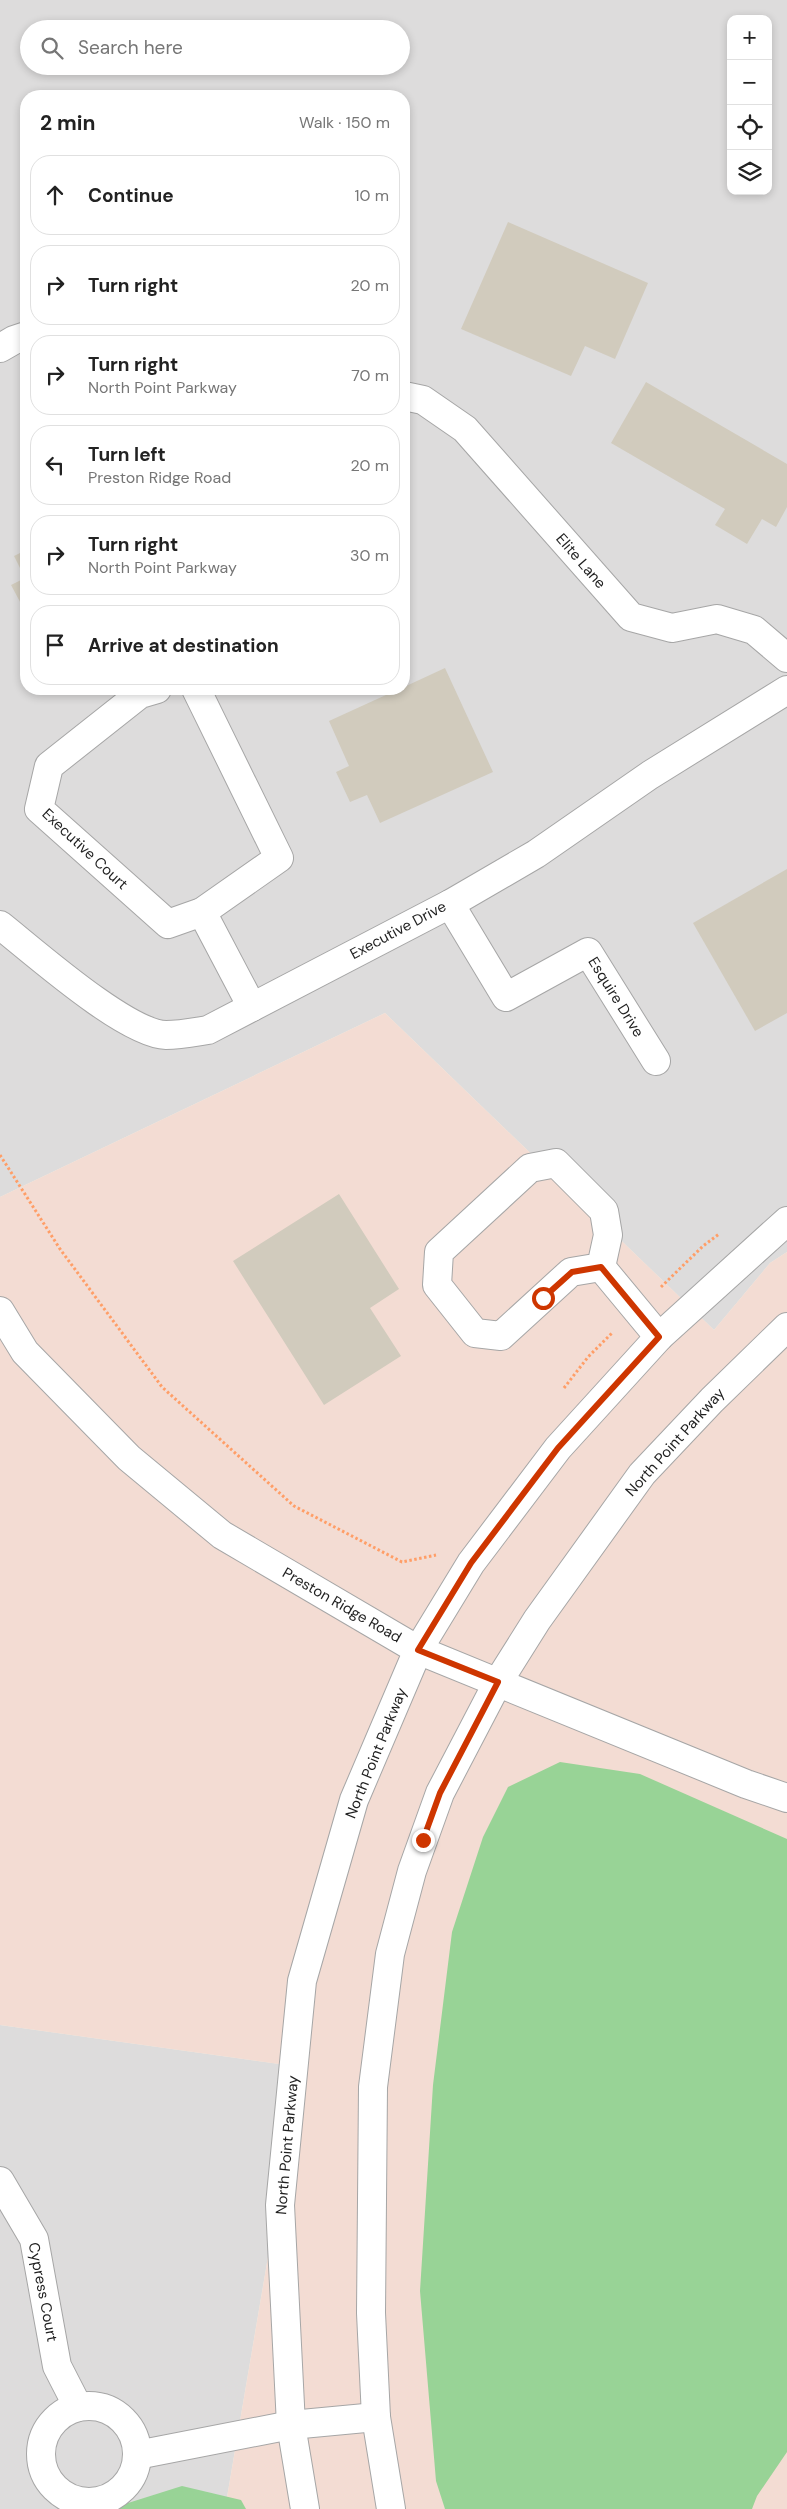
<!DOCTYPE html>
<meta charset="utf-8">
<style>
:root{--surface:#fff;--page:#f2f2f2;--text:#222;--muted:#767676;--line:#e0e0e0}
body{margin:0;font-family:"DM Sans",sans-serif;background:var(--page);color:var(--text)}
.controls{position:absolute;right:15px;top:15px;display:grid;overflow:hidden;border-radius:10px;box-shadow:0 2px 8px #0003}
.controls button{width:45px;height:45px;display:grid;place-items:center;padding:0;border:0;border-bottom:1px solid var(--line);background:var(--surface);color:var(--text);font:25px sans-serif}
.stop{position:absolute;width:15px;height:15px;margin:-11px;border:4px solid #ce3600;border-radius:50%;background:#fff}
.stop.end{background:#ce3600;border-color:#fff;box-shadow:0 1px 5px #0008}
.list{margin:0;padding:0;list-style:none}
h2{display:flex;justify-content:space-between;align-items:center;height:65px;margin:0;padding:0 20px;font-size:21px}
h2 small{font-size:16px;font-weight:400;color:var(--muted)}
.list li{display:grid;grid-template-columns:32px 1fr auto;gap:15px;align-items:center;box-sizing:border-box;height:80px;margin:0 10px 10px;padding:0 10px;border:1px solid var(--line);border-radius:20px}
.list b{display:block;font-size:19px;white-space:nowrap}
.list p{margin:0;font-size:16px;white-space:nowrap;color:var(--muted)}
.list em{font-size:16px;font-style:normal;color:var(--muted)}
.icon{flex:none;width:28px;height:28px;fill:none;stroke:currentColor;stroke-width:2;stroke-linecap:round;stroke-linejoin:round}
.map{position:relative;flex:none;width:787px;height:2509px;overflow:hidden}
.search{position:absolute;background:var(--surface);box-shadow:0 2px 8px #0003;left:20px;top:20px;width:390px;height:55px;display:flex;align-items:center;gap:12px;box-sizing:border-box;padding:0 18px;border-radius:28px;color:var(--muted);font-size:19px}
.panel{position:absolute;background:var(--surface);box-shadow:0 2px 8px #0003;left:20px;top:90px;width:390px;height:605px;border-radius:20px}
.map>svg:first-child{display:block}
</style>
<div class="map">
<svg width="787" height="2509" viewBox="0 0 787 2509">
<rect width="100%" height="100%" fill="#f1f0e5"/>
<g fill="#dddcdc" fill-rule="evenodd">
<path d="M0,0H787V1252L770,1263L714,1330L385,1013L0,1197ZM731,19H768V191H731ZM29,29H401V66H29ZM26,96H404V689H26Z"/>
<path d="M0,2025L287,2065L276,2210L225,2509H0Z"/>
</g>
<path fill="#f3dcd3" d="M385,1013L714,1330L770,1263L787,1252V2509H225L276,2210L286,2065L0,2025V1197Z"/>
<g fill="#98d396">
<path d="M560,1762L640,1774L787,1839V2452L757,2496L752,2509H445L436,2481L420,2291L433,2085L452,1932L483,1837L508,1787Z"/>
<path d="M182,2486L241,2500L246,2509H109Z"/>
</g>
<g fill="#d1cbbd">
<path d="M508,222L648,283L615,359L585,346L571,376L461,329Z"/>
<path d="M646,382L787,464V507L776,527L762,519L747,544L715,525L725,509L611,443Z"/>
<path d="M26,550V613L11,585L25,578L14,556Z"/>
<path d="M445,668L493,772L380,823L367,795L350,802L336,772L349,766L329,721L399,689H404V687Z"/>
<path d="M787,869V1013L755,1031L693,923Z"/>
<path d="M339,1194L399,1289L370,1308L401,1356L324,1405L233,1261Z"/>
</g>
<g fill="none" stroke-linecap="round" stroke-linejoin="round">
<defs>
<g id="minor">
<path d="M0,348L14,340L26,336"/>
<path d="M404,396L423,400L465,429L631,617L672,628L717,619L754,630L787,658"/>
<path d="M157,689L140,694L49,766L39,809L168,924L202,912L279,858L196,689"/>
<path d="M450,904L506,997L588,952L656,1061"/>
<path d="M202,912L252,1007"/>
<path d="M0,925C33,951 126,1034 166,1035C180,1035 195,1032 208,1030L450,904L536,854L650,775L787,690"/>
<path d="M556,1163L604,1211L608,1235L601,1267L571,1272L501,1336L475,1333L437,1285L439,1252L530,1168Z"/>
<path d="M601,1267L659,1337"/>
<path d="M0,1311L25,1352L129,1458L222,1535L418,1650L746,1784L787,1798"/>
<path d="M0,2181L34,2239L57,2366L78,2407"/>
<circle cx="89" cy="2454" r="48"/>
<path d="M137,2455L291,2425L376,2417"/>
<path d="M305,2509L291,2425L280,2205L302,1981L354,1800L418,1650L471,1563L558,1448L659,1337L787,1221"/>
<path d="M391,2509L376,2417L371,2313L373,2087L390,1954L412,1871L440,1793L498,1682L537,1620L642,1474L712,1400L787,1327"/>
</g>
</defs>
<use href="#minor" stroke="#a6a6a6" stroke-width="30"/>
<g stroke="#ff9e67" stroke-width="3" stroke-dasharray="2.5 2.5" stroke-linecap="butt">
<path d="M0,1155L60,1249L162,1387L294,1506L402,1562L436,1555"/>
<path d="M661,1287L703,1246L719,1234"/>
<path d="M564,1388L588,1357L613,1332"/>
</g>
<use href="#minor" stroke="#fff" stroke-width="28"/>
</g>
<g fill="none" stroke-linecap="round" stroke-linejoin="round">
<path stroke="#ce3600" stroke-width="6" d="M423,1840L440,1793L498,1682L418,1650L471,1563L558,1448L659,1337L601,1267L572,1272L543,1298"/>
</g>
<g text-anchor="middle" stroke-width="4" stroke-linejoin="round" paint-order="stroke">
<g font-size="15" fill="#1f1f1f" stroke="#fff">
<text transform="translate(581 561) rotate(49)" y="5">Elite Lane</text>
<text transform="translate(85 849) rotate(43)" y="5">Executive Court</text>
<text transform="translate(398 930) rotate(-28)" y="5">Executive Drive</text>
<text transform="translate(616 997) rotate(58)" y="5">Esquire Drive</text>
<text transform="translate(675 1442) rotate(-48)" y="5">North Point Parkway</text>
<text transform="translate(342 1605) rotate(30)" y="5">Preston Ridge Road</text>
<text transform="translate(376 1753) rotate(-68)" y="5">North Point Parkway</text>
<text transform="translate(287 2145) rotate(-85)" y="5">North Point Parkway</text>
<text transform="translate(43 2292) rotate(79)" y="5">Cypress Court</text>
</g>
</g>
</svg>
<div class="controls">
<button>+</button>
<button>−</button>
<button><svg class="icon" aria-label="locate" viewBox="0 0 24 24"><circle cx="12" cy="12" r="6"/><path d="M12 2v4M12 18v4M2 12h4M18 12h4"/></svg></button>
<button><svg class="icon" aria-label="layers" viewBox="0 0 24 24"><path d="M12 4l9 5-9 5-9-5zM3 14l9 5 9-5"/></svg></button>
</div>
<div class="stop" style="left:543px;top:1298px"></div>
<div class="stop end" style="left:423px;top:1840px"></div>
<div class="search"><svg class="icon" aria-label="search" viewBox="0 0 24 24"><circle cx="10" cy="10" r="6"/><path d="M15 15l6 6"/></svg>Search here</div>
<section class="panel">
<h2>2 min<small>Walk · 150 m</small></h2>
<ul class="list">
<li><svg class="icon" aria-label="ahead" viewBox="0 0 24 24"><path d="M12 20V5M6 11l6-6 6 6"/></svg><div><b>Continue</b></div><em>10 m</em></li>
<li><svg class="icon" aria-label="right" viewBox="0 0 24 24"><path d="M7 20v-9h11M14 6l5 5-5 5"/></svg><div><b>Turn right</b></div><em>20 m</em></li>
<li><svg class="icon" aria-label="right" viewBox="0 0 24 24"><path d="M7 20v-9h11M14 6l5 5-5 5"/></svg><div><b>Turn right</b><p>North Point Parkway</p></div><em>70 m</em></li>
<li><svg class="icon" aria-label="left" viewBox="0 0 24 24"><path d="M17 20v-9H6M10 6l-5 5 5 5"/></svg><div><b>Turn left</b><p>Preston Ridge Road</p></div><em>20 m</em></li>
<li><svg class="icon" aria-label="right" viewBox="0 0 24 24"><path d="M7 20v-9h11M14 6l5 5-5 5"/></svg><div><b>Turn right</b><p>North Point Parkway</p></div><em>30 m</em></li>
<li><svg class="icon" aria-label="arrive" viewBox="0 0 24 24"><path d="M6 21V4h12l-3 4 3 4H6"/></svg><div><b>Arrive at destination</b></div></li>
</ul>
</section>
</div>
